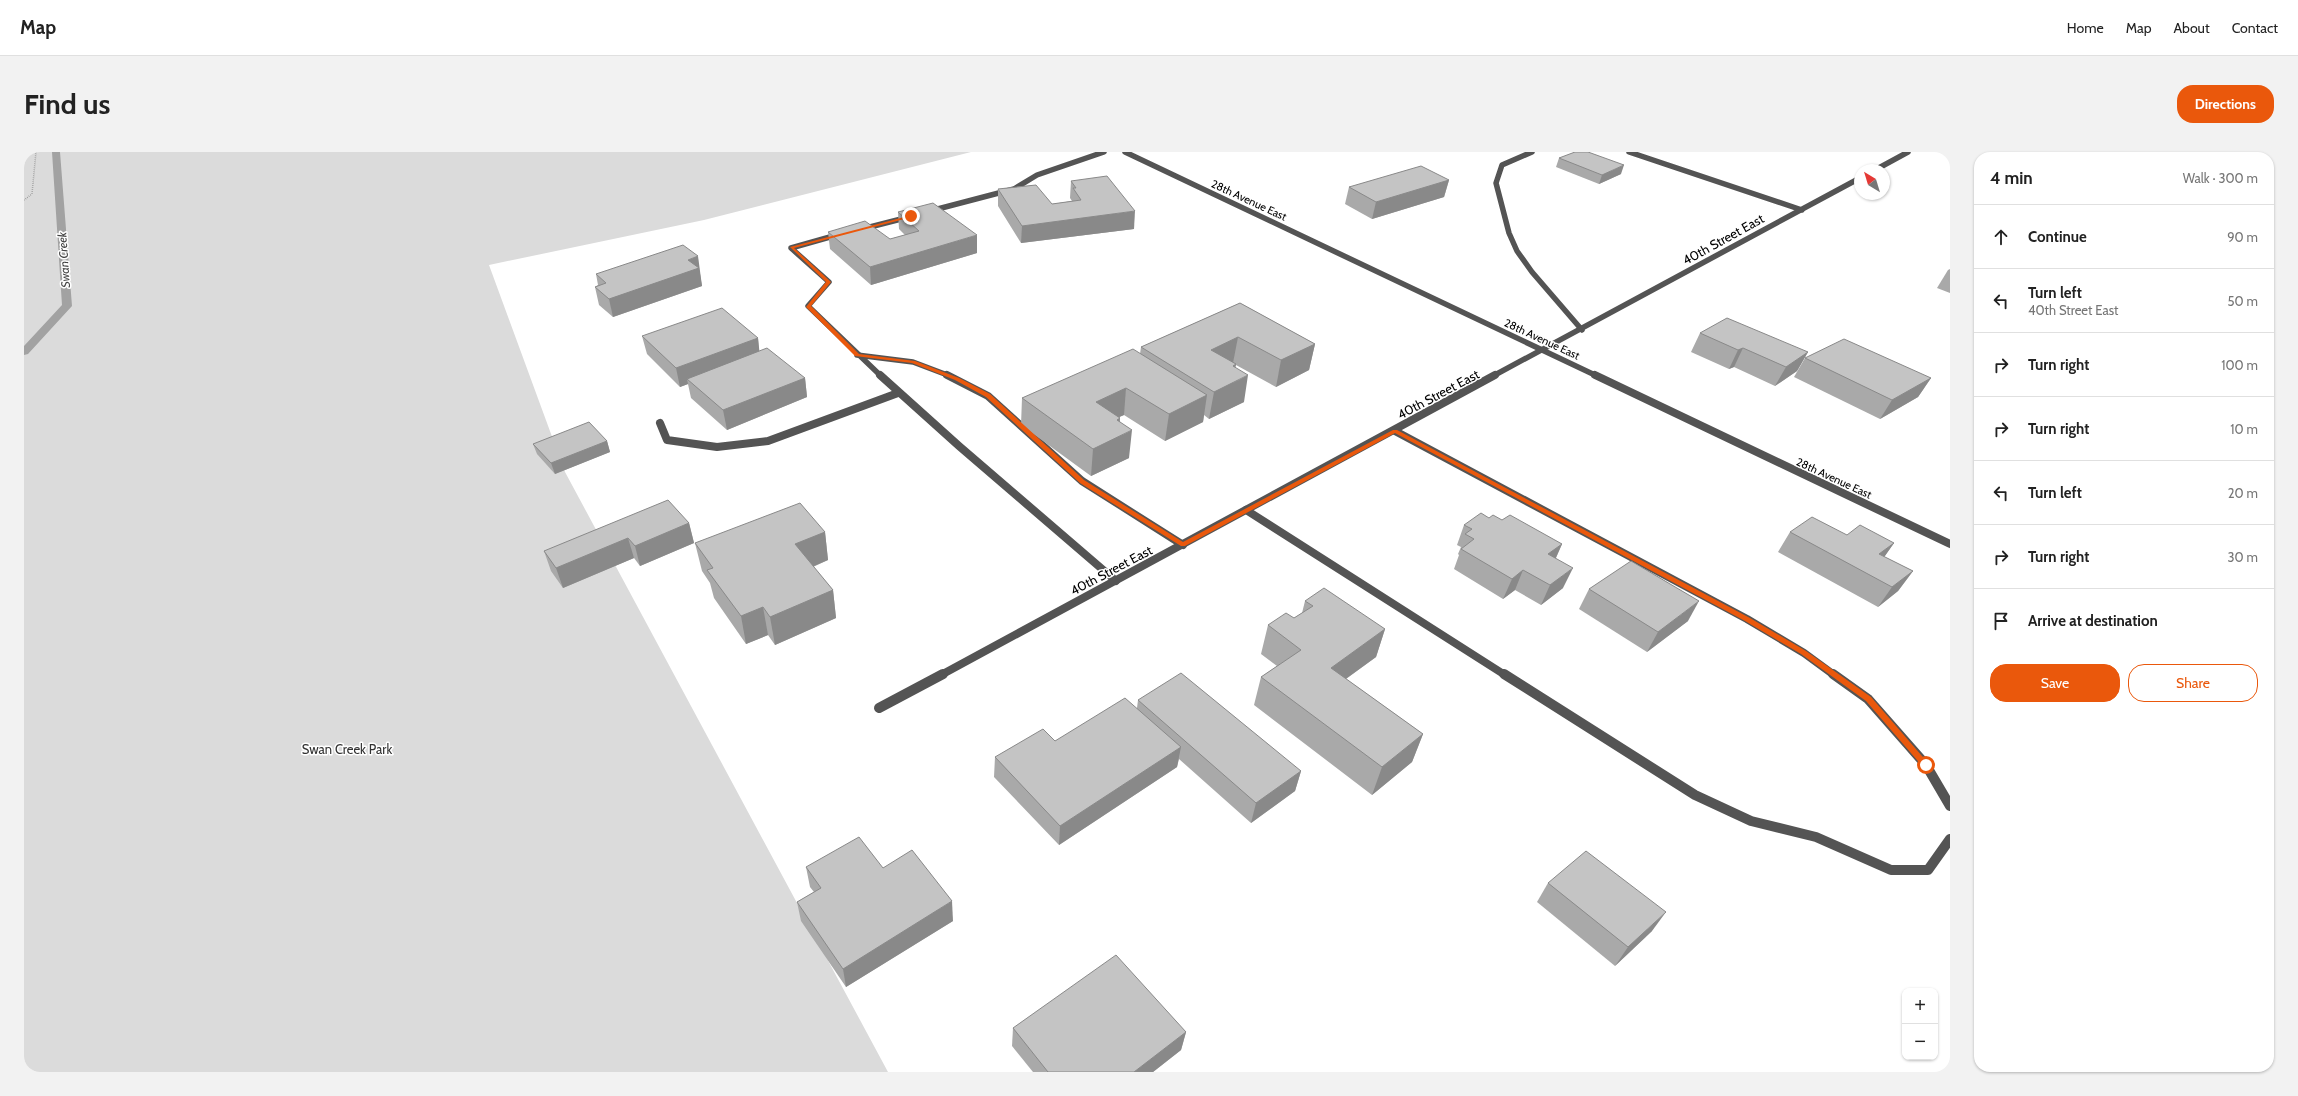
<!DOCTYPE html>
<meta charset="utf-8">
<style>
:root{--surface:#fff;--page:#f2f2f2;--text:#222;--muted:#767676;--line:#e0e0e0;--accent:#ea580c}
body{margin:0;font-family:Cabin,sans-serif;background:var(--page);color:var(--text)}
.controls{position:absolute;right:12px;bottom:12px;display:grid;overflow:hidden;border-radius:8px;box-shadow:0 1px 3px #0004}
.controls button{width:36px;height:36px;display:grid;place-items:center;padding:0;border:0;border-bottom:1px solid var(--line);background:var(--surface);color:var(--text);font:20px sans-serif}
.compass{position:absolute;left:1830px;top:12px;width:36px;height:36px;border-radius:50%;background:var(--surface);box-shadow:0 1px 3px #0004;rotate:322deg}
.stop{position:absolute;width:12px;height:12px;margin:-9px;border:3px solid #ea580c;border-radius:50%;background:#fff}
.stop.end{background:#ea580c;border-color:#fff;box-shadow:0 1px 4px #0008}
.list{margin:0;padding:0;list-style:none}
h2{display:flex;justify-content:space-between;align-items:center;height:52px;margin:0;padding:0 16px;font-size:17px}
h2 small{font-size:13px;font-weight:400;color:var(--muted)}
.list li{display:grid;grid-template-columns:26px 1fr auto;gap:12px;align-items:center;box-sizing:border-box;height:64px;padding:0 16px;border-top:1px solid var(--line)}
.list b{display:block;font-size:15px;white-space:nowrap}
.list p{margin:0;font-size:13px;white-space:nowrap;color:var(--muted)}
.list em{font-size:13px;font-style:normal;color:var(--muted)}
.actions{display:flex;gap:8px;padding:12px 16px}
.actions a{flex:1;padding:9px 0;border:1px solid var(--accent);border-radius:16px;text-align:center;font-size:14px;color:var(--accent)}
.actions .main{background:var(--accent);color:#fff}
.icon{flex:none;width:22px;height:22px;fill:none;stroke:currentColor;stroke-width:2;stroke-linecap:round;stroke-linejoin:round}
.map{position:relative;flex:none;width:1926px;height:920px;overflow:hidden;border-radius:16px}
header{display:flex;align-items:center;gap:24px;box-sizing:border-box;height:56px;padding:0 20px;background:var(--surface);border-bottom:1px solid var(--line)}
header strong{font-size:19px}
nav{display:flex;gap:22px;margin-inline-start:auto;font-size:14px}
.intro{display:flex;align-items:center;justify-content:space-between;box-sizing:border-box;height:96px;padding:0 24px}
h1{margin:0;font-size:28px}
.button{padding:10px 18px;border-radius:16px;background:var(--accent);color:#fff;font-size:14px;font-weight:700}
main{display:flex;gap:24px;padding:0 24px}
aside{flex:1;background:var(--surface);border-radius:16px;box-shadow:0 1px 3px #0004}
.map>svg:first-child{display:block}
</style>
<header>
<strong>Map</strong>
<nav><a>Home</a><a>Map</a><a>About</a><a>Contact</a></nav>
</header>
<div class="intro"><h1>Find us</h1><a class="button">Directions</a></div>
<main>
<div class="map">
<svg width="1926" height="920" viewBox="0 0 1926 920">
<rect width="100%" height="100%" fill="#fff"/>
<path fill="#dbdbdb" d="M0,0H947L680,68L465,113L541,320L864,920H0Z"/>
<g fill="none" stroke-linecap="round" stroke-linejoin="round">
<path fill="#a2a2a2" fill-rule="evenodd" d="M28,0H36L48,154L4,202L0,203V194L38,153Z"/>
<path stroke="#767676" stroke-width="1.5" stroke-dasharray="0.5 1.5" stroke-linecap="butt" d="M0,48L8,42L12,0"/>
<g stroke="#545454" stroke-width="5.5">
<path d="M1508,0L1478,13L1472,31L1485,81L1493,99L1508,120L1558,178"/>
<path d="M1605,0L1778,58"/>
<path d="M906,59L990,37L1013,23L1080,0"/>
<path d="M838,77L885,65"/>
<path d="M813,83L767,96L805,130L784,154L857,224"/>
<path d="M833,203L889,210L926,224"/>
</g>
<g stroke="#545454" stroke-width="8">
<path d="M856,223L935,294L1092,429"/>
<path d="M923,223L964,244L1058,329L1159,393"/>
<path d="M636,271L643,288L693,295L744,289L874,241"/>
<path d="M1371,279L1723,467L1780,501L1810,523"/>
<path d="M1222,358L1481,523"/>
</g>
<g stroke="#545454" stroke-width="10">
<path d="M1480,522L1671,643L1727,669L1792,685L1867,718H1904L1926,687"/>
<path d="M1809,522L1844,547L1902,613L1926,654"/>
</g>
<g stroke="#545454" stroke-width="5.5">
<path d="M1101,0L1573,224"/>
<path d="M1851,18L1884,0"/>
<path d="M1469,224L1836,26"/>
</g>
<g stroke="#545454" stroke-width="8">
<path d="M1571,223L1926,392"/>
<path d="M917,523L1471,223"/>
</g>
<path stroke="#545454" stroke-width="10" d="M855,556L919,522"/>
</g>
<g fill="#a9a9a9">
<path d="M1535,6L1597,22L1575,32L1532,15Z"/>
<path d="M1425,28L1420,45L1348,67L1321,52L1325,35Z"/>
<path d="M1047,29L1110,77L997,91L974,54V37L1028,52L1048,49L1046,46Z"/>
<path d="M874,60L953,101L847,133L806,97L804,80L866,87L881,83L875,77Z"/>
<path d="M1926,117V141L1913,136L1924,118Z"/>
<path d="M572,122H677H676L678,134L589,165L575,153L571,135L574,133Z"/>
<path d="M1216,151L1291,192L1285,218L1252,235L1212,213L1211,215L1220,250L1185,267L1180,263L1179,270L1141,289L1100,263L1095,265L1105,306L1067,324L997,273L998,246L1116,202L1117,195Z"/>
<path d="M1676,181L1784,200L1773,219L1751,234L1710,215L1705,217L1667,200Z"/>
<path d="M618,184L734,186L735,199L781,226L783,245L703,278L667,246L664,232L656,235L623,202Z"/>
<path d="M1781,206L1907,226L1894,245L1856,267L1770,225Z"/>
<path d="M583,289L586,300L531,322L513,302L509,292Z"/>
<path d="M1465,366L1478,368L1538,392L1532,406L1539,436L1517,453L1491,438L1479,447L1430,417L1435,403L1434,402L1437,395L1433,393L1440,373Z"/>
<path d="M665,371L670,391L616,414L610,406L539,436L527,419L520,399Z"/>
<path d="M801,380L804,408L789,415L809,438L812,466L751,493L744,483L722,492L690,446L686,431L678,419L671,391Z"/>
<path d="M1766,380L1870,391L1860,405L1889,419L1874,439L1854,455L1754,400Z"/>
<path d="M1565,437L1664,469L1623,500L1555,457Z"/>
<path d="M1281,449L1361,477L1352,505L1322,527L1399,582L1388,610L1348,643L1230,553L1237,525L1253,514L1237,502L1244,473L1270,466L1278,461Z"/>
<path d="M1114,548L1277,619L1271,639L1227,671L1155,607L1153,615L1035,693L970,625L971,605L1031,589L1113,556Z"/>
<path d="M782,715L859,716L929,769L822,835L777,769L773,750L790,740L786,735Z"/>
<path d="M1524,731L1628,779L1591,814L1513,750Z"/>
<path d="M989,876L1162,880L1157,898L1129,920H1009L988,894Z"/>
</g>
<g fill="#898989">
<path d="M1600,13L1597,22L1575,32L1578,23Z"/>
<path d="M1425,28L1420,45L1348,67L1352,50Z"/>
<path d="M1111,59L1110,77L997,91L998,74Z"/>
<path d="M953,83V101L847,133L846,115Z"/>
<path d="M674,104L678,134L589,165L585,147L664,108Z"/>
<path d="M1214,185L1209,211L1187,198Z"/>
<path d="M734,186L736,205L663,227L664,232L656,235L652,216Z"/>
<path d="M1291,192L1285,218L1252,235L1257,208Z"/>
<path d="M1719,196L1710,215L1705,217L1714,198Z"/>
<path d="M1784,200L1773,219L1751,234L1762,215Z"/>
<path d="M1212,212L1209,231L1224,223L1220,250L1185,267L1190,240L1209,214Z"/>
<path d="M781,226L783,245L703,278L699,258Z"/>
<path d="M1907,226L1894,245L1856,267L1868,248Z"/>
<path d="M1102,236L1100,263L1070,276L1072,250Z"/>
<path d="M1183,243L1179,270L1141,289L1145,262Z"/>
<path d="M1096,266L1094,285L1108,278L1105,306L1067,324L1069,297L1093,268Z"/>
<path d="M583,289L586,300L531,322L527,311Z"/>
<path d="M665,371L670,391L616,414L611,394Z"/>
<path d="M801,380L804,408L776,420L771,392Z"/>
<path d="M604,386L610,406L539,436L532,416Z"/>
<path d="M1870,391L1856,411L1855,402Z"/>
<path d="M1538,392L1529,412L1524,402Z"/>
<path d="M1549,416L1539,436L1517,453L1526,433Z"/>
<path d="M1499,418L1491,438L1479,447L1488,427Z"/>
<path d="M1889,419L1874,439L1854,455L1868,435Z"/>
<path d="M809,438L812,466L751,493L746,465Z"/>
<path d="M1675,449L1664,469L1623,500L1634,480Z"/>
<path d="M739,455L744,483L722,492L717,464Z"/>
<path d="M1361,477L1352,505L1298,544L1307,516Z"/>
<path d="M1399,582L1388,610L1348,643L1358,615Z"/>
<path d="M1157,595L1153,615L1035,693L1036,674Z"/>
<path d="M1277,619L1271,639L1227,671L1232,651Z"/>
<path d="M928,749L929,769L822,835L819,817Z"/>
<path d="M1642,760L1628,779L1591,814L1604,795Z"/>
<path d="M1162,880L1157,898L1129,920H1110Z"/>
</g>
<g fill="#c4c4c4" stroke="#898989">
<path d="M1551,0H1564L1600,13L1578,23L1535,6Z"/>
<path d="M1397,14L1425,28L1352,50L1325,35Z"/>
<path d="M1083,24L1111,59L998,74L974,37L1012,33L1028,52L1057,48L1049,36H1052L1047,29Z"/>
<path d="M909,51L953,83L846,115L804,80L841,69L866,87L895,79L874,60Z"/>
<path d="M659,93L674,104L664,108L675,116L585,147L571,135L582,131L572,122Z"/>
<path d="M1216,151L1291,192L1257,208L1214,185L1187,198L1212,212L1209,214L1224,223L1190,240L1117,195Z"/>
<path d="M698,156L734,186L652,216L618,184Z"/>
<path d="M1703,166L1784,200L1762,215L1719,196L1714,198L1676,181Z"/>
<path d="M1820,187L1907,226L1868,248L1781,206Z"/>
<path d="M743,196L781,226L699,258L663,227Z"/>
<path d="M1109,197L1183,243L1145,262L1102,236L1072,250L1096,266L1093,268L1108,278L1069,297L998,246Z"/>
<path d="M565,270L583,289L527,311L509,292Z"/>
<path d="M644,348L665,371L611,394L604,386L532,416L520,399Z"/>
<path d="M776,351L801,380L771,392L809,438L746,465L739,455L717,464L683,418L689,416L671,391Z"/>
<path d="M1457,361L1465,366L1469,363L1478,368L1486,363L1538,392L1524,402L1549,416L1526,433L1499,418L1488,427L1437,397L1450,387L1441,382L1448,377L1440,373Z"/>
<path d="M1788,365L1823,383L1836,373L1870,391L1855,402L1889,419L1868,435L1766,380Z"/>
<path d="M1607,409L1675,449L1634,480L1565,437Z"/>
<path d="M1300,436L1361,477L1307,516L1399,582L1358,615L1237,525L1277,498L1244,473L1262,461L1270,466L1289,454L1281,449Z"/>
<path d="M1157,521L1277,619L1232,651L1114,548Z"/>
<path d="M1101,546L1157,595L1036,674L971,605L1019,577L1031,589Z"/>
<path d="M835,685L859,716L888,698L928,749L819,817L773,750L797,736L782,715Z"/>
<path d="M1562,699L1642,760L1604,795L1524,731Z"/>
<path d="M1092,803L1162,880L1110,920H1024L989,876Z"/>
</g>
<path fill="#ea580c" d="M888,63V65L770,96L807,130L787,154L835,202L891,209L935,226L966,242L1060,328L1159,390L1369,278H1373L1726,466L1782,499L1847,545L1904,611V615H1899L1842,549L1777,502L1721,469L1371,281L1161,394H1157L1056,331L962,245L931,228L888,211L831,204L782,155L802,130L766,95Z"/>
<g text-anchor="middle" stroke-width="3" stroke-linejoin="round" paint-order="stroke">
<g font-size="11" fill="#000" stroke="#fff">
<text transform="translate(1225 48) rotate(25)" y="4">28th Avenue East</text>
<text transform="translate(1518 187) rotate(25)" y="4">28th Avenue East</text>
<text transform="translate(1810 326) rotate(25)" y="4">28th Avenue East</text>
</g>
<g font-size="12" font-style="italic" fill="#434343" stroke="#fff">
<text transform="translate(40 108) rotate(-94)" y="4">Swan Creek</text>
</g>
<g font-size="13" fill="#000" stroke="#fff">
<text transform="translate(1699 87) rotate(-29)" y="5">40th Street East</text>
<text transform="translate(1414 242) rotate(-28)" y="5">40th Street East</text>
<text transform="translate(1087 418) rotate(-28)" y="5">40th Street East</text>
</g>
<g font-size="13" fill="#323232" stroke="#fff">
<text x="323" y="602">Swan Creek Park</text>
</g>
</g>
</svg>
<div class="controls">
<button>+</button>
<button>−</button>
</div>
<svg class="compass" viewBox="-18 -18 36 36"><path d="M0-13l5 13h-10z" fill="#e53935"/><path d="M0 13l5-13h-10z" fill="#767676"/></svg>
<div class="stop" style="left:1902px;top:613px"></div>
<div class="stop end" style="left:887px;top:64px"></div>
</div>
<aside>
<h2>4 min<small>Walk · 300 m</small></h2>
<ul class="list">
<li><svg class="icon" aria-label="ahead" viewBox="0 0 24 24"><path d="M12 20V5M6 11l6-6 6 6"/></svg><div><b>Continue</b></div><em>90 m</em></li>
<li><svg class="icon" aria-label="left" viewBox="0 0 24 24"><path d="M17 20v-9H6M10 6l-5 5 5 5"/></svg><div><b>Turn left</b><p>40th Street East</p></div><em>50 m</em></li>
<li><svg class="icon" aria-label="right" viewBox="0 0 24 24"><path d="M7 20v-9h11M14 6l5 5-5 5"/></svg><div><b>Turn right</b></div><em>100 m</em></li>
<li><svg class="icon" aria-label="right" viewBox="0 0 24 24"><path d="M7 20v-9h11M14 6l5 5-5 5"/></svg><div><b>Turn right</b></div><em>10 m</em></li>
<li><svg class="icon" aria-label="left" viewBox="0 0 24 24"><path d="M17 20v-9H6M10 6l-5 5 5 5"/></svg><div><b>Turn left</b></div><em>20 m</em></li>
<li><svg class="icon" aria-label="right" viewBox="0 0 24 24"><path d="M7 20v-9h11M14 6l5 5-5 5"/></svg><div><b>Turn right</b></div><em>30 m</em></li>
<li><svg class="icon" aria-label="arrive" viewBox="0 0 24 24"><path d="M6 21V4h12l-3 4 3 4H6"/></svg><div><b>Arrive at destination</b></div></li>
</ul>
<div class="actions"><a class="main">Save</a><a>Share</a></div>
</aside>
</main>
